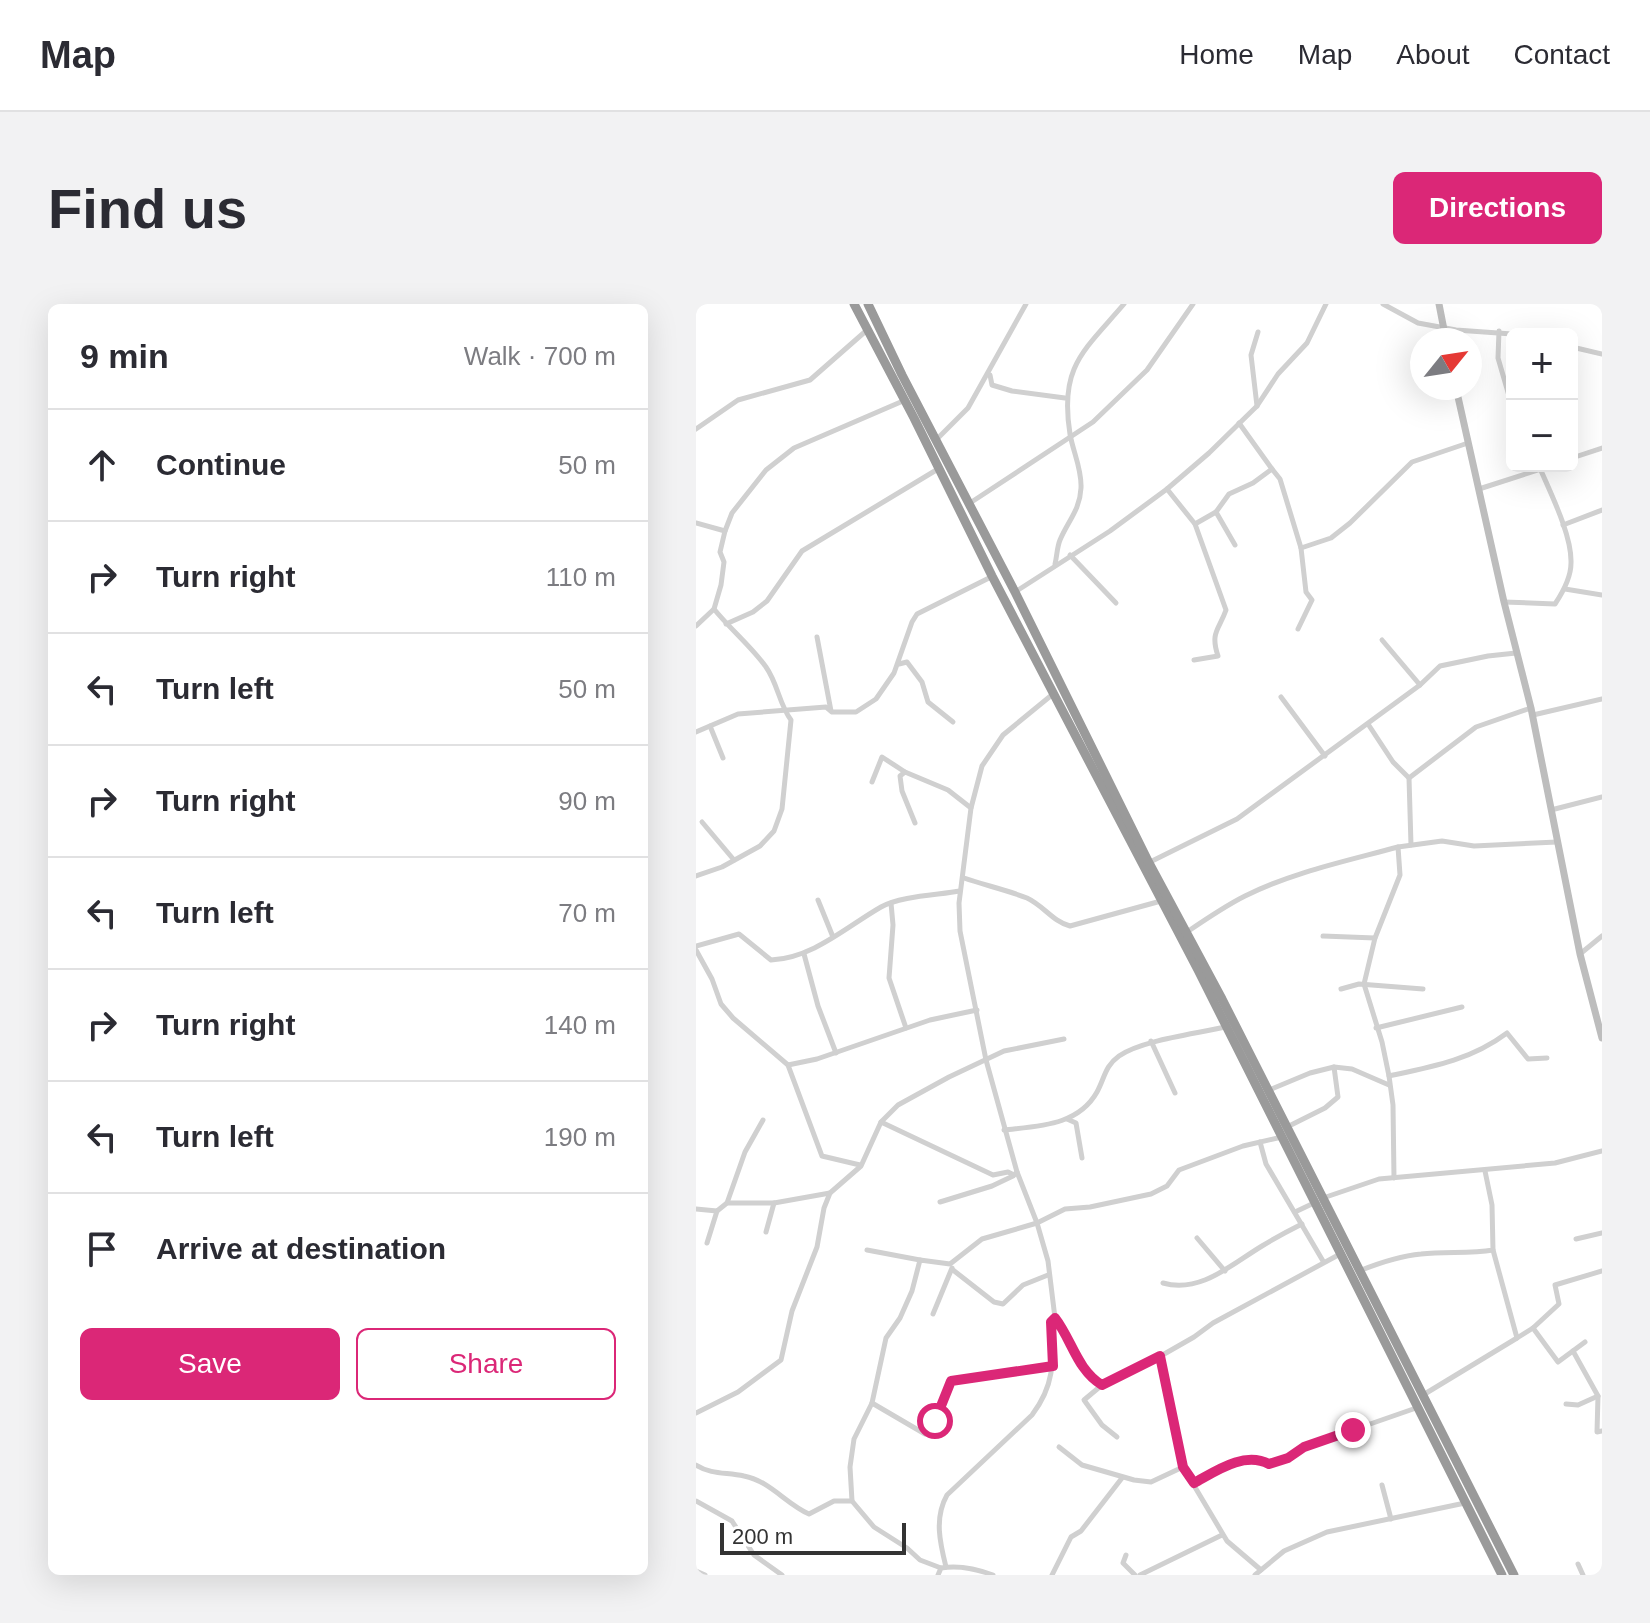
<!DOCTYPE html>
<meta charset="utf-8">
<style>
:root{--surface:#fff;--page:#f2f2f3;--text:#2b2b33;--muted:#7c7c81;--line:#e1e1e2;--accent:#db2777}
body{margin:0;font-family:Helvetica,sans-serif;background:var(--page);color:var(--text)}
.controls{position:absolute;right:24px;top:24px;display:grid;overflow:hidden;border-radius:12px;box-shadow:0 8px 32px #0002}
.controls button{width:72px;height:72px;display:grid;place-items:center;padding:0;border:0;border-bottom:2px solid var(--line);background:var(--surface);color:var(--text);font:40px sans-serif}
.compass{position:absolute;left:714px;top:24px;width:72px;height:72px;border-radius:50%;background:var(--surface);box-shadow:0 8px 32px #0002;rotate:60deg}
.scale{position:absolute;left:24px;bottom:20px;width:186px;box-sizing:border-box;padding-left:8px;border:4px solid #333;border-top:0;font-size:22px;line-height:28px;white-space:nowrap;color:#333;-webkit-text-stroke:6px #fff;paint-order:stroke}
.stop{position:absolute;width:24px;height:24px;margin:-18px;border:6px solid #db2777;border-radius:50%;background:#fff}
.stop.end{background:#db2777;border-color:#fff;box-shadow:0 2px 8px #0008}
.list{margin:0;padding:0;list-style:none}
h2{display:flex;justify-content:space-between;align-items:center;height:104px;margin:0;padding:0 32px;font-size:34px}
h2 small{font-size:26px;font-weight:400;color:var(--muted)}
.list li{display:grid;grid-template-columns:52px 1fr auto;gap:24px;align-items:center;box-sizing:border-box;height:112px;padding:0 32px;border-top:2px solid var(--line)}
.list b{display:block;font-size:30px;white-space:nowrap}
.list em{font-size:26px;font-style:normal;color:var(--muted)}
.actions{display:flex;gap:16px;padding:24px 32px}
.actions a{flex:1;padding:18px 0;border:2px solid var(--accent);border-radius:12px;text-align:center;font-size:28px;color:var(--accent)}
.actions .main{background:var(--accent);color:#fff}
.icon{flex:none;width:44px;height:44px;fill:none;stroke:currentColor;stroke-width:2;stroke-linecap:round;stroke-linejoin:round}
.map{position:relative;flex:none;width:906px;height:1271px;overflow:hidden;border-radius:12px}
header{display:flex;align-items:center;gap:48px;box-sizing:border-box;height:112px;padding:0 40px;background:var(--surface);border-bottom:2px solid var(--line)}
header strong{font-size:38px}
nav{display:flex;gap:44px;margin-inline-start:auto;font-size:28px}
.intro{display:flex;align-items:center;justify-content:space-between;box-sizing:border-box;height:192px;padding:0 48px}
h1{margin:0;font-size:56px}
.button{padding:20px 36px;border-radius:12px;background:var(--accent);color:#fff;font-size:28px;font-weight:700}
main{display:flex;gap:48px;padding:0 48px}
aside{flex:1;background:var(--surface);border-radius:12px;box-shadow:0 8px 32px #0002}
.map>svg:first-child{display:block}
</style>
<header>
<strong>Map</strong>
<nav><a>Home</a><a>Map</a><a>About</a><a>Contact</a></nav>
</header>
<div class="intro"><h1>Find us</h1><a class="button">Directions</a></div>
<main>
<aside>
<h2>9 min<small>Walk · 700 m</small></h2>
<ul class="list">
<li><svg class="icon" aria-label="ahead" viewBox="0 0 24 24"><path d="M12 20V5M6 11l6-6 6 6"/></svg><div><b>Continue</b></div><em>50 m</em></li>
<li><svg class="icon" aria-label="right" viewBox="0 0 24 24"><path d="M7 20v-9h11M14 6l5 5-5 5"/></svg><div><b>Turn right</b></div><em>110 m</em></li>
<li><svg class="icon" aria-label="left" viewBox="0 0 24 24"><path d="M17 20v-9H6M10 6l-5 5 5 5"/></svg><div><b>Turn left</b></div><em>50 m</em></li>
<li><svg class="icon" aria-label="right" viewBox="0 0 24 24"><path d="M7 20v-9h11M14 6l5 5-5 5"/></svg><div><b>Turn right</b></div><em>90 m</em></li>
<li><svg class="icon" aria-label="left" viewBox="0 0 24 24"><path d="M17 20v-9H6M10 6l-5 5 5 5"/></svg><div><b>Turn left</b></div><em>70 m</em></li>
<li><svg class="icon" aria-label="right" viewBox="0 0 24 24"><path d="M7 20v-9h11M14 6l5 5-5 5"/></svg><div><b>Turn right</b></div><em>140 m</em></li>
<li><svg class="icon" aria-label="left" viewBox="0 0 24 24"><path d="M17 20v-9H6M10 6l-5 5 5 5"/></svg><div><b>Turn left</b></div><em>190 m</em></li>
<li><svg class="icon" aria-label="arrive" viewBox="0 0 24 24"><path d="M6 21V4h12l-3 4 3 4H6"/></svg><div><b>Arrive at destination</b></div></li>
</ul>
<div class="actions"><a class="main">Save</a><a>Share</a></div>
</aside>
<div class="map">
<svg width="906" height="1271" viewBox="0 0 906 1271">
<rect width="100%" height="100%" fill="#fff"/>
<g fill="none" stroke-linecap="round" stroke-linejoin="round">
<g stroke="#d0d0d0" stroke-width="5">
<path d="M687,0L722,19L760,26L816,30"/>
<path d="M803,27L802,54L816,102"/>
<path d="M876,43L906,50"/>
<path d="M294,71L296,81L316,87L369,94"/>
<path d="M561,102L555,51L562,28"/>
<path d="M0,125L42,96L114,76L171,26"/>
<path d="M240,136L272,104L330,0"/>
<path d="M876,154L906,144"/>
<path d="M576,165L584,175L605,244L610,288L616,296L602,325"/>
<path d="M471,185L499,220L530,306C523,326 514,328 522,352L498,356"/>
<path d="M783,185L854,162"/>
<path d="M274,199L397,118L451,66L497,0"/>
<path d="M520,208L539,241"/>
<path d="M0,219L29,227"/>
<path d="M499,220L520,208L533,190L557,179L576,165L543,119"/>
<path d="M867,221L906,206"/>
<path d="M605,244L635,234L654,219L716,158L772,139"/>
<path d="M374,251L420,299"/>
<path d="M359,260C361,252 361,243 364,236C372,217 384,206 385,184C386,165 377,148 374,130C363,62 388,47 428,0"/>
<path d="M869,285L906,291"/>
<path d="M319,288L414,227L471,185L513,149L561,102L582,70L611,39L630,0"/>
<path d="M808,298L859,300C867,288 875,274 875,259C876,231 854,188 843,162"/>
<path d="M30,320L57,308L71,297L106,247L242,165"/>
<path d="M0,322L18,305"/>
<path d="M121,333L135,407"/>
<path d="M686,336L724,381"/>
<path d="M203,360L211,358L226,378L232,398L257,418"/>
<path d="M585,393L629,452"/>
<path d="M837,411L906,395"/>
<path d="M672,420L697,458L713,474L715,541"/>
<path d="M14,422L27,454"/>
<path d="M0,428L42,410L130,403L136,408H160L180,395L198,369L216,318L221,310L295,273"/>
<path d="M713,474L780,423L835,404"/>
<path d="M176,478L186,453L209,468"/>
<path d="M855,506L906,493"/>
<path d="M6,518L38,556"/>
<path d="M219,519L206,487L204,472L209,468L252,486L275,504"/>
<path d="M702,543L746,537L778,542L861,538"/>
<path d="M454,558L541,515L724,381L744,362L792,352L820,349"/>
<path d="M0,572L26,563L64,542L78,527L86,505L95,416C83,400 82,380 70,363C55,342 34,325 18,305L25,281L28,258L24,248L29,227L36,209L70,166L98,144L207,97"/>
<path d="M268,574C288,581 311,586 331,594C348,602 356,617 374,622L465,597"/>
<path d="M122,596L137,633"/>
<path d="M195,599L197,621L193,674L210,724"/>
<path d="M491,628C510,615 529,602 549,592C597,568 651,557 702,543L704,571L679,634L668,680L686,738L693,772L697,801L698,874"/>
<path d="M627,632L679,634"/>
<path d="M0,642L43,630L75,656C117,654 150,623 185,603C204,592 242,591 264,587"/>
<path d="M0,646L16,675L25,700L37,714L92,761L126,852L164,861"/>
<path d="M108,650L122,702L140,749"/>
<path d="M884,650L906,632"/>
<path d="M645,685L663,680L727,685"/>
<path d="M680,724L766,703"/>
<path d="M455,737L479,789"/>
<path d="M92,761L121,755L234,716L281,706"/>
<path d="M638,763L656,765L693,781"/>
<path d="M693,772C736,763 775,756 811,729L832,755L851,754"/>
<path d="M573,786L614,769L638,763L642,793L629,804L591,823"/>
<path d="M371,815L380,819L386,854"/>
<path d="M185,818L297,871L312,868L318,871L321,868"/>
<path d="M308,826C342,822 382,822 401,788C409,773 409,762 423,752C446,736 500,730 529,723"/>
<path d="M564,838L570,860L627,957"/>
<path d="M627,894L683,875L859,859L906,847"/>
<path d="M244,898L296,882L317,872"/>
<path d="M31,899L49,848L67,816"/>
<path d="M0,905L21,907L31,899H78L134,889"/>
<path d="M599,908L618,899"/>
<path d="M70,928L78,899"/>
<path d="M501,934L529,967"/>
<path d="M880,935L906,929"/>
<path d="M11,939L21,907"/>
<path d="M171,946L224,956"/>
<path d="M257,966L298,998L307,1000L327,981L352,971"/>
<path d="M663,967C683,959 703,952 725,950C749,947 773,950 797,946L796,901L789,867"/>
<path d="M467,979C504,990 536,960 566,942C579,934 592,927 606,920"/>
<path d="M237,1010L256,964"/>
<path d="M359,1014C376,1036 381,1066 406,1081L442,1065L498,1033L517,1019L646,949"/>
<path d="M837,1024L862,1058L889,1038"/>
<path d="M821,1034L837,1024L863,1000L859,981L906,967"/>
<path d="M877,1047L902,1092L901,1128L906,1127"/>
<path d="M464,1052L487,1163L531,1237L565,1266"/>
<path d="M406,1081L388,1096L406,1121L421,1133"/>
<path d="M727,1091L821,1034L797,946"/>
<path d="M176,1099L229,1130L239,1117L255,1077L357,1062"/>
<path d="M870,1100L882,1101L902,1092"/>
<path d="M0,1109L42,1088L85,1056L96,1007L121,943L128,904L134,889L165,862L185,818L202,801L253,773L308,747L368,735"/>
<path d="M363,1143L386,1161L438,1176L455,1178L487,1163"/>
<path d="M0,1161C16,1171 30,1168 48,1172C74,1177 90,1200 113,1210L138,1197H156"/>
<path d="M498,1179C520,1167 548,1147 573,1160L592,1154L608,1143L723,1103"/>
<path d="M686,1181L695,1215"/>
<path d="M0,1197L36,1217L58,1251L86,1271"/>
<path d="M430,1251L427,1259L439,1271"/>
<path d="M882,1260L887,1271"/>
<path d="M250,1263C244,1239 238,1214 251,1191L336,1111C360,1079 357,1056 355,1018L359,1014L352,957L341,919L321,868L290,756L264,627L263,599L275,504L286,462L307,431L357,390"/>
<path d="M245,1264L224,1256L211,1244L178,1223L156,1197L154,1163L158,1135L176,1099L190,1034L204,1014L216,987L224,956L254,960L286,935L341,919L369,905L394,903L455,890L471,882L483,866L547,842L586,833"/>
<path d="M0,1267L9,1271"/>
<path d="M242,1271L245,1264C262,1261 281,1265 297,1271"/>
<path d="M356,1271L375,1233L385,1227L426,1174"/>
<path d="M444,1271L526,1231"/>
<path d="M559,1271L588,1247L631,1228L769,1199"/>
</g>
<g stroke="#bdbdbd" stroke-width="7">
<path d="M743,0L750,36"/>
<path d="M760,84L808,298L835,404L884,650L906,734"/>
</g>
<g stroke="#9a9a9a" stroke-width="9">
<path d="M158,0L218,114L296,272L502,666L806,1271"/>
<path d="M172,0L206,71L319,288L453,559L526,695L818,1271"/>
</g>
</g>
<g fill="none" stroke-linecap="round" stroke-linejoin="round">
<path stroke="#db2777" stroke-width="10" d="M239,1117L255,1077L357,1062L355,1018L359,1014C376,1036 381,1066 406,1081L464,1052L487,1163L498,1179C520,1167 548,1147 573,1160L592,1154L608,1143L657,1126"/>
</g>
</svg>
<div class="controls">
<button>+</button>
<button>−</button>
</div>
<svg class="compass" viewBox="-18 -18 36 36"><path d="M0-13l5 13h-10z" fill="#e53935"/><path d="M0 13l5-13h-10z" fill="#7c7c81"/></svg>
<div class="scale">200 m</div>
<div class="stop" style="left:239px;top:1117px"></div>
<div class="stop end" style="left:657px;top:1126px"></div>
</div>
</main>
